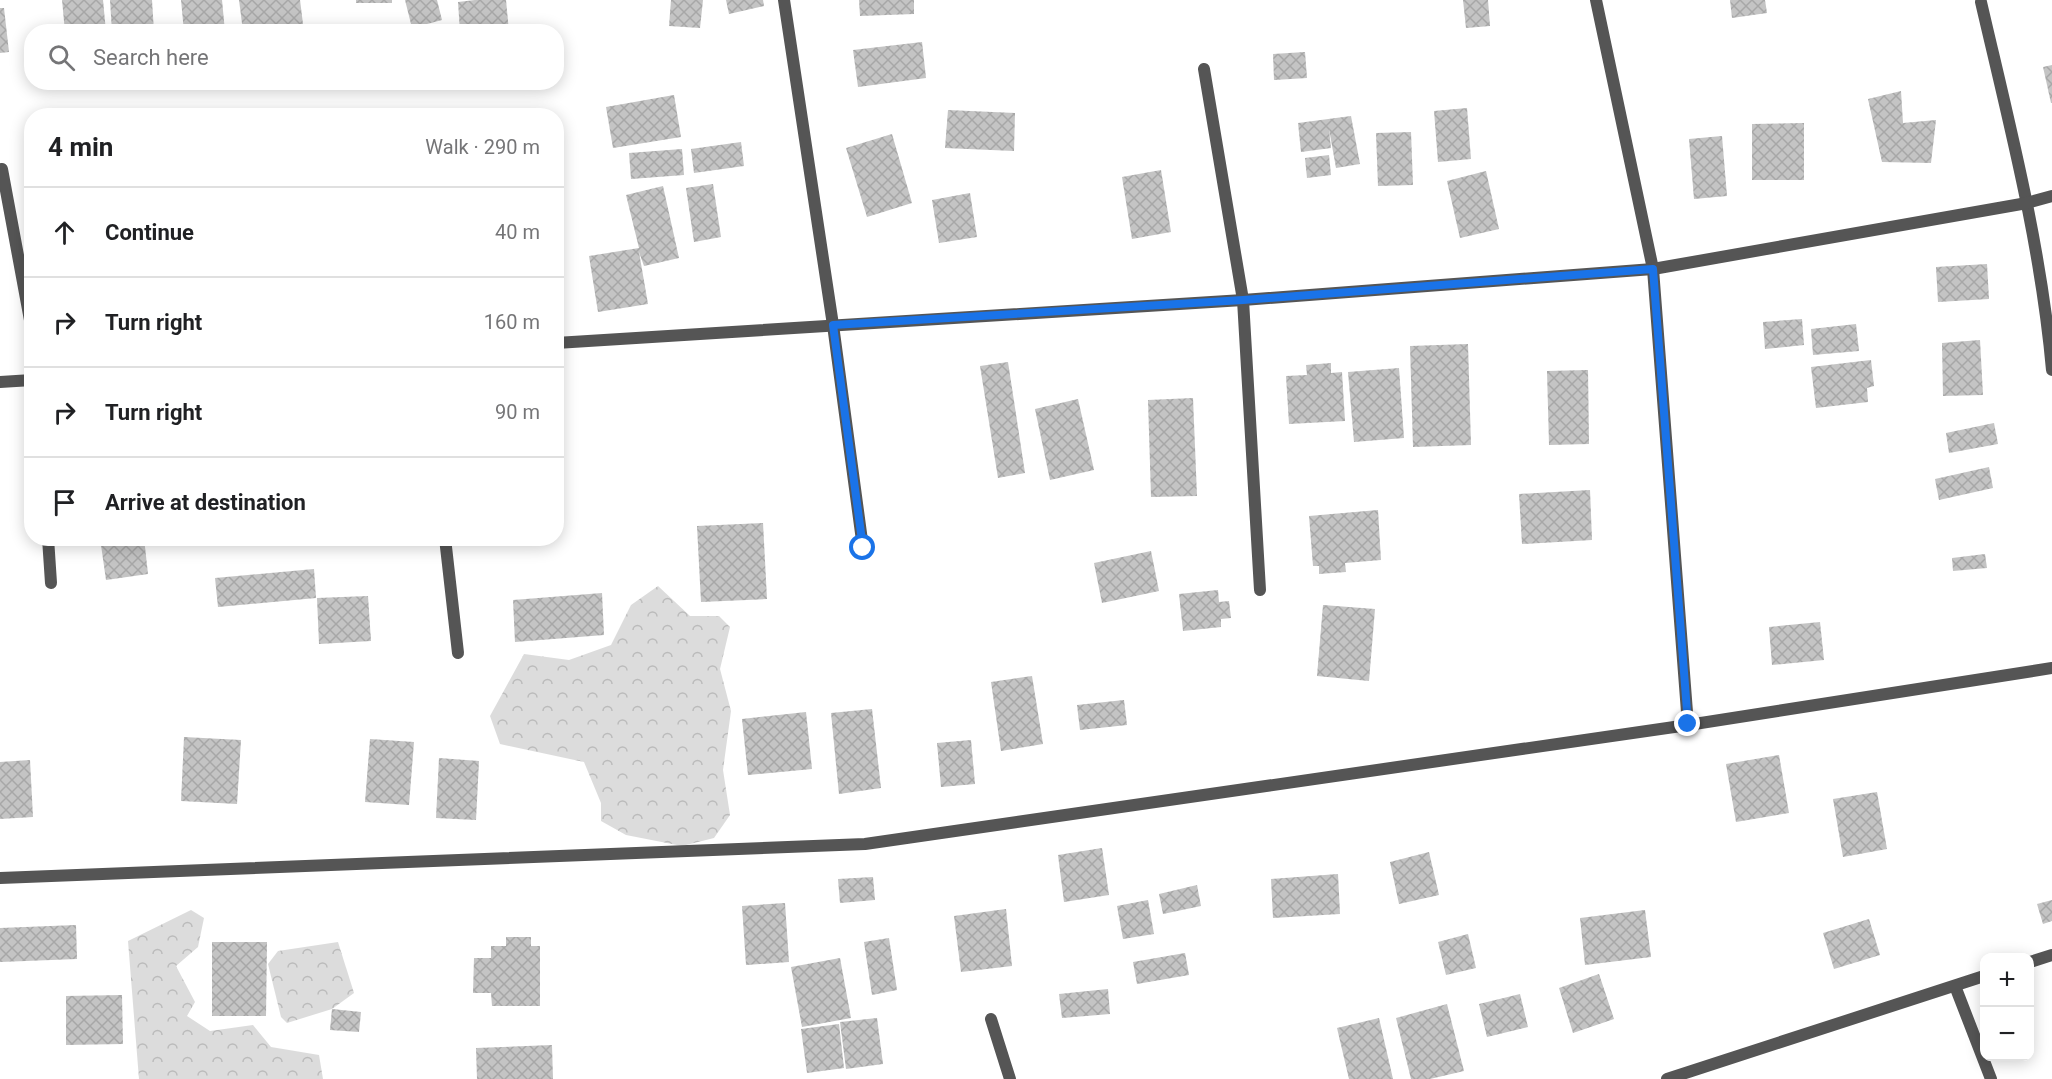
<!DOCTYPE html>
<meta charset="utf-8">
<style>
:root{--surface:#fff;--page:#f6f6f6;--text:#202124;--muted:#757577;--line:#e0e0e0}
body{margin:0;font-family:Roboto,sans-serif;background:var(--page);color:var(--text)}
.controls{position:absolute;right:18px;bottom:18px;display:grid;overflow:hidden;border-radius:12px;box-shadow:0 3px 15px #0003}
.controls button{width:54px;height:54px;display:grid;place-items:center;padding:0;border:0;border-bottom:2px solid var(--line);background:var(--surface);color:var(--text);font:30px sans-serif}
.stop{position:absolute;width:18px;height:18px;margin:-14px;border:4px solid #1a73e8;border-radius:50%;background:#fff}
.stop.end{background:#1a73e8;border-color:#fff;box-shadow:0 2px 6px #0008}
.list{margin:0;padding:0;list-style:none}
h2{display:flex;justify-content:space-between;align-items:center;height:78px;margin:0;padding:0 24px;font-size:26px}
h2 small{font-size:20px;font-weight:400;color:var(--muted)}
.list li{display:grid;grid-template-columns:39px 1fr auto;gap:18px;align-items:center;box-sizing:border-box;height:90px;padding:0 24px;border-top:2px solid var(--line)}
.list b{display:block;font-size:22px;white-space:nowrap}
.list em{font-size:20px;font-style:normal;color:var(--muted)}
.icon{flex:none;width:33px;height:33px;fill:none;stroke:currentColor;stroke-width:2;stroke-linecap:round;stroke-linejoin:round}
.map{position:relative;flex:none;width:2052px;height:1079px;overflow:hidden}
.search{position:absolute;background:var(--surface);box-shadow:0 3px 15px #0003;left:24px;top:24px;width:540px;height:66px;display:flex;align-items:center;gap:15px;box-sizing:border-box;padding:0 21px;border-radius:24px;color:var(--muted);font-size:22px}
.panel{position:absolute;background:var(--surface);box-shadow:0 3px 15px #0003;left:24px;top:108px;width:540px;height:438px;border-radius:24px}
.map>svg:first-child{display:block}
</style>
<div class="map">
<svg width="2052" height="1079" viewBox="0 0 2052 1079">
<defs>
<pattern id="forest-crowns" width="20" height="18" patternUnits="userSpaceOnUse" patternTransform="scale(1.5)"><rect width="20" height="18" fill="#dcdcdc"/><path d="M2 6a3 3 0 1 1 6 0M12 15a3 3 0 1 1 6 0" fill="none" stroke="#bbb"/></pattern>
<pattern id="building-cross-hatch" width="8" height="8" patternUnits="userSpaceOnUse" patternTransform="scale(1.5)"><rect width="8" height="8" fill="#c4c4c4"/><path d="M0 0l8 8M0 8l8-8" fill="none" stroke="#a7a7a7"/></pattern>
</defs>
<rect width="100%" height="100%" fill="#fff"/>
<g fill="url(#forest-crowns)">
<path d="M658,586L690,616H719L730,627L720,669L731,711L723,770L730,815L714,838L682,846L626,835L601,821V803L584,762L500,744L490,716L524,654L569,660L611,645L631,605Z"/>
<path d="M191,910L204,918L198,947L176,966L195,1002L187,1016L210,1031L253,1025L271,1047L319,1055L323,1079H139L128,941Z"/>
<path d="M338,942L354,993L332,1009L287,1023L281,1017L268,964L278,951Z"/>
</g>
<g fill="url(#building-cross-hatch)">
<path d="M62,0H103L106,32H65Z"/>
<path d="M110,0H152L154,32H112Z"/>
<path d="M181,0H222L225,32H184Z"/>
<path d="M239,0H300L303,24L243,31Z"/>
<rect x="356" y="0" width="36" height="3"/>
<path d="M405,0H437L442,20L412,28Z"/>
<path d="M475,0H506L509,32H460L458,2Z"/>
<path d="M671,0H703L700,28L669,26Z"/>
<path d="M726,0H763L764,6L729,14Z"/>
<path d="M859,0H914V14L860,16Z"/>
<path d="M1463,0H1488L1490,26L1466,28Z"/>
<path d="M1730,0H1765L1767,13L1732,18Z"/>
<path d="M0,8H4L9,52L0,53Z"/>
<path d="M922,42L926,78L858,87L853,50Z"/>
<path d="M1305,52L1307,78L1274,80L1273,54Z"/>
<path d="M2052,65V103H2051L2043,67Z"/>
<path d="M1901,91L1903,123L1936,120L1931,163L1882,162L1868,99Z"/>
<path d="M674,95L681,137L613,148L606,107Z"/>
<path d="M1467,108L1471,159L1438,162L1434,111Z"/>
<path d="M948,110L1015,113L1014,151L945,148Z"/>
<path d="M1351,116L1360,164L1336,168L1329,129L1331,148L1301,152L1298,123Z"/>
<path d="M1804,123V180H1752V124Z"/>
<path d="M1411,132L1413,185L1378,186L1376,133Z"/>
<path d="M892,134L912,203L867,217L846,148Z"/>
<path d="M1722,136L1727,196L1694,199L1689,139Z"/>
<path d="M741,142L744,166L694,173L691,149Z"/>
<path d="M682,149L684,175L631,179L629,153Z"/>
<path d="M1329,155L1331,175L1307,178L1305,158Z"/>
<path d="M1161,170L1171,232L1132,239L1122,177Z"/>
<path d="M1486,171L1499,229L1460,238L1447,181Z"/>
<path d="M713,184L721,237L694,242L686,188Z"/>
<path d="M663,186L679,258L644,266L639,252L648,304L598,312L589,256L639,248L626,195Z"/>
<path d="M970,193L977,237L939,243L932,200Z"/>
<path d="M1987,264L1989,299L1938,302L1936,267Z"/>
<path d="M1802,319L1804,345L1765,349L1763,322Z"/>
<path d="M1856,324L1859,351L1813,355L1811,329Z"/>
<path d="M1980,340L1983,395L1943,396L1942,343Z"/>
<path d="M1468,344L1471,445L1413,447L1410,346Z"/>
<path d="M1871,360L1874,386L1867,388L1868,402L1816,408L1811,367Z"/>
<path d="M1008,362L1025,473L998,478L980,366Z"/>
<path d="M1331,363V373L1342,372L1345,421L1289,424L1286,376L1307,375L1306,365Z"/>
<path d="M1399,368L1404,438L1354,442L1348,372Z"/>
<path d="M1588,370L1589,444L1549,445L1547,371Z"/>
<path d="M1193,398L1197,496L1151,497L1148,400Z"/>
<path d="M1078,399L1094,470L1050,480L1035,409Z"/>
<path d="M1994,423L1998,444L1949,453L1946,433Z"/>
<path d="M1989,467L1993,488L1939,500L1935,479Z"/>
<path d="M1590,490L1592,540L1522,544L1519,494Z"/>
<path d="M1378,510L1381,560L1345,563L1346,572L1319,574V566H1313L1309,516Z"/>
<path d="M763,523L767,599L701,602L697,526Z"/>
<path d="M100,538H144L148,574L106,580Z"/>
<path d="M1151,551L1159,591L1102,603L1094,563Z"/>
<path d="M1985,554L1987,568L1953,571L1952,558Z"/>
<path d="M314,569L316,598L218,607L215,578Z"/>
<path d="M1218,590L1219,602L1229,601L1231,618L1221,619V627L1183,631L1179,594Z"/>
<path d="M602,593L604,635L515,642L513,600Z"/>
<path d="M368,596L371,641L319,644L317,598Z"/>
<path d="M1323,605L1375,609L1369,681L1317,676Z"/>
<path d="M1820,622L1824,660L1772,665L1769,627Z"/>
<path d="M1032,676L1043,744L1001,751L991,682Z"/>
<path d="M1124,700L1127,725L1080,730L1077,705Z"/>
<path d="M872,709L881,788L839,794L831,713Z"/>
<path d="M806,712L812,769L748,775L742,719Z"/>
<path d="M184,737L241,740L237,804L181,801Z"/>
<path d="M370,739L414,742L409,805L365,802Z"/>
<path d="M971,740L975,784L941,787L937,743Z"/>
<path d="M1779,755L1789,813L1736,822L1726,764Z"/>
<path d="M439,758L479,761L476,820L436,818Z"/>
<path d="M30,760L33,817L0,819V762Z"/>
<path d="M1877,792L1887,849L1843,857L1833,799Z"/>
<path d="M1102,848L1109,895L1064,902L1058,855Z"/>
<path d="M1429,852L1439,895L1399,904L1390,862Z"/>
<path d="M1338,874L1340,914L1273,918L1271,879Z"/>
<path d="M873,877L875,900L840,903L838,879Z"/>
<path d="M1197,885L1201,906L1163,914L1159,894Z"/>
<path d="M1148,900L1154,934L1123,939L1117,906Z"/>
<path d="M2052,900V921L2043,924L2037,904Z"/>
<path d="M785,903L789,962L746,965L742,906Z"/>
<path d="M1006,909L1012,966L961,972L954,916Z"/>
<path d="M1645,910L1651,957L1585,965L1580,918Z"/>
<path d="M1869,919L1880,955L1834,969L1823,933Z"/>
<path d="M76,925L77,959L0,962V928Z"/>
<path d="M1468,934L1476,968L1446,975L1438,942Z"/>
<path d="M506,937H531V946H540V1006H492L491,993H473L474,958H491V946H506Z"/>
<path d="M889,938L897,990L872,995L864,942Z"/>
<path d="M212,942H267L266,1016H212Z"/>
<path d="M1185,953L1189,975L1137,984L1133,962Z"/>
<path d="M840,958L851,1018L802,1027L791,967Z"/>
<path d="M1599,974L1614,1019L1573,1033L1559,988Z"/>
<path d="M1108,989L1110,1014L1062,1018L1059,994Z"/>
<path d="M1520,994L1528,1027L1487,1037L1479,1004Z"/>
<path d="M122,995L123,1044L66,1045V996Z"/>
<path d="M1447,1004L1464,1071L1430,1079H1411L1396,1018Z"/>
<path d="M332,1009L361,1012L359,1032L330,1030Z"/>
<path d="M877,1018L883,1064L846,1069L840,1022Z"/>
<path d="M1379,1018L1393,1079H1349L1337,1028Z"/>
<path d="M839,1024L844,1068L807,1073L801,1029Z"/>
<path d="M552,1045L553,1079H477L476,1048Z"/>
</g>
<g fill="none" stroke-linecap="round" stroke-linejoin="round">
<g stroke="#555" stroke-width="12">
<path d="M1955,986L1991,1079"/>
<path d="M991,1019L1010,1079"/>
</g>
<g stroke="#555" stroke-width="12">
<path d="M784,0L833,325L863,548"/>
<path d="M1596,0L1653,269L1688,725"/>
<path d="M1981,2C2009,123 2041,245 2052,370"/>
<path d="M1204,69L1243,300L1260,590"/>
<path d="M2,169L32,331"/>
<path d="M556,343L1243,300L1653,269L2027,203L2052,196"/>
<path d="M0,382L32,380"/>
<path d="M48,538L51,583"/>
<path d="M445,538L458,653"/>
<path d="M0,878L865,844L1688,725L2052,668"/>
<path d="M2030,962L2052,955"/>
<path d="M1667,1079L1984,976"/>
</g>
</g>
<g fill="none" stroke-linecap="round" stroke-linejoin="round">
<path stroke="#1a73e8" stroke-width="8" d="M863,548L833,325L1243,300L1653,269L1688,724"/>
</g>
</svg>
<div class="controls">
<button>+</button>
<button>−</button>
</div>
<div class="stop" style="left:863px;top:548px"></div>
<div class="stop end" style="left:1688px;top:724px"></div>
<div class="search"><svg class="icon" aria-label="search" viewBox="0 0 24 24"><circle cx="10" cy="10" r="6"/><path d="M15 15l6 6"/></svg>Search here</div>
<section class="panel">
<h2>4 min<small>Walk · 290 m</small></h2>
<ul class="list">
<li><svg class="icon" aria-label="ahead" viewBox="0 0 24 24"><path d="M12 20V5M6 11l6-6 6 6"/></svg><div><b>Continue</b></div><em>40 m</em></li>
<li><svg class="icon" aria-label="right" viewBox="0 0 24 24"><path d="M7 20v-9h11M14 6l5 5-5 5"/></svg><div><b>Turn right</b></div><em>160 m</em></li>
<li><svg class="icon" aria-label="right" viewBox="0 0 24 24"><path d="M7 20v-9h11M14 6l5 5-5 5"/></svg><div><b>Turn right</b></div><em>90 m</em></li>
<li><svg class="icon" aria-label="arrive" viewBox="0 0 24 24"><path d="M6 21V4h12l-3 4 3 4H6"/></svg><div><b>Arrive at destination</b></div></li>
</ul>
</section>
</div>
